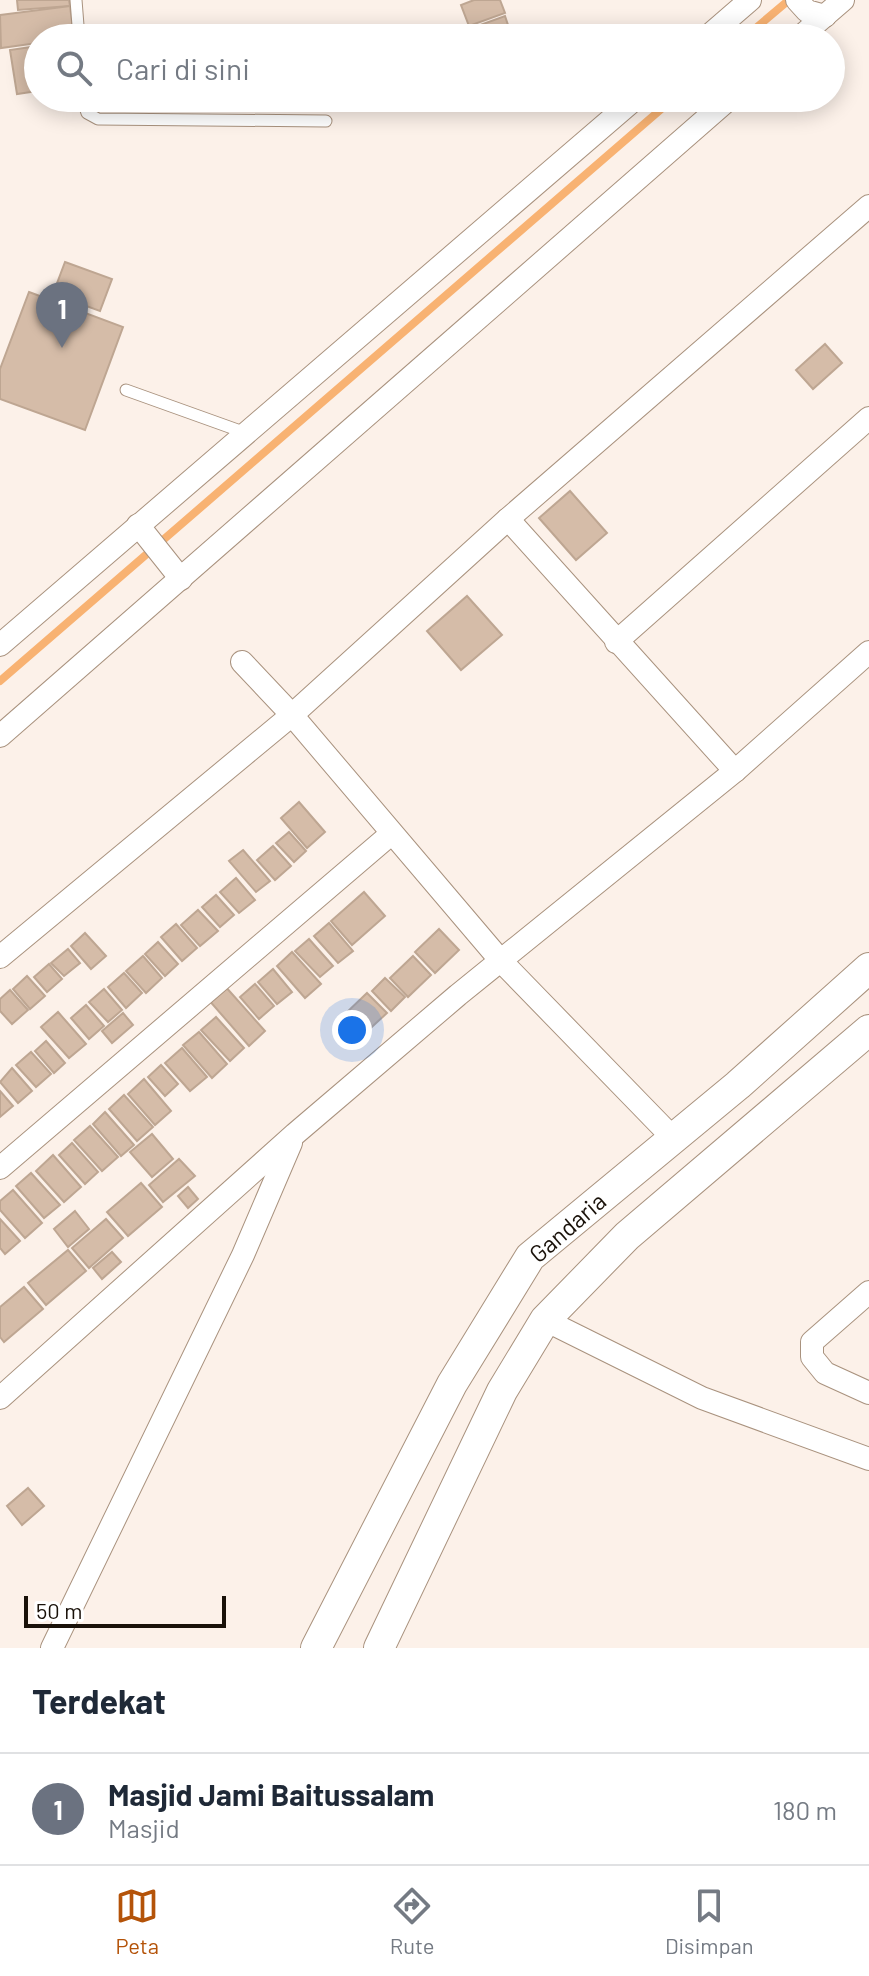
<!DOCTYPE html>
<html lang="id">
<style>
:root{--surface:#fff;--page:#f6f6f7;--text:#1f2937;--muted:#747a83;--line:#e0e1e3;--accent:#b45309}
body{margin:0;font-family:Barlow,sans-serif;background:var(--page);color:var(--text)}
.scale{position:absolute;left:24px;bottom:20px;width:202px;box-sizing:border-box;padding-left:8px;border:4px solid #191109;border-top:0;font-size:22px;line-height:28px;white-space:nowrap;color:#191109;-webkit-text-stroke:6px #fff;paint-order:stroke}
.you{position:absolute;left:352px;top:1030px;width:28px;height:28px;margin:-20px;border:6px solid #fff;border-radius:50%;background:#1a73e8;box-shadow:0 0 0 12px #1a73e833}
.badge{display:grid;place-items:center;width:52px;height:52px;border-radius:50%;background:var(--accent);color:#fff;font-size:26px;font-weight:700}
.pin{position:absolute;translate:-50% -66px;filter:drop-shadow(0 2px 4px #0008)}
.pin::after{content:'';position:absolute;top:42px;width:28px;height:24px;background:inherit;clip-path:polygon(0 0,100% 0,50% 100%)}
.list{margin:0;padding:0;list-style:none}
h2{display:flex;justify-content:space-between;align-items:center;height:104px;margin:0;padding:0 32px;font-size:34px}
h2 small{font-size:26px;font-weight:400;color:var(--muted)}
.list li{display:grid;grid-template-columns:52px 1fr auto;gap:24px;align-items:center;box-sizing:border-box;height:112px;padding:0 32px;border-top:2px solid var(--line)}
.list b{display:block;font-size:30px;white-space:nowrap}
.list p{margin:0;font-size:26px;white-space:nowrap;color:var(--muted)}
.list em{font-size:26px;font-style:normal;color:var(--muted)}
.icon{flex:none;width:44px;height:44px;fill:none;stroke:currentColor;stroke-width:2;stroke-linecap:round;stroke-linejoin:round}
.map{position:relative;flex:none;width:869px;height:1648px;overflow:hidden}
.search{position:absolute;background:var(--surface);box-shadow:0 4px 20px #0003;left:24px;right:24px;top:24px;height:88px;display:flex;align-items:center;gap:20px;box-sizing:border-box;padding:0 28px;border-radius:44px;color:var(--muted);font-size:30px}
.sheet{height:216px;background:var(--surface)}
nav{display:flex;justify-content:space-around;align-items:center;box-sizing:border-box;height:112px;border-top:2px solid var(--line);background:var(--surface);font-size:22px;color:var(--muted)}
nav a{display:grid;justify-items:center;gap:4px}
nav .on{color:var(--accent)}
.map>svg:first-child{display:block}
</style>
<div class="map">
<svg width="869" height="1648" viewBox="0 0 869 1648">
<rect width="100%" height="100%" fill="#fcf1e9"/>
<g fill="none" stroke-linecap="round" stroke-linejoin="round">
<g stroke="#f8b272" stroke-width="8">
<path d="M744,38L789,0"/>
<path d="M0,681L674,98"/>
</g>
</g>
<g fill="#d5bca8" stroke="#bea692" stroke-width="2">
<path d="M17,0H69L70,6L18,10Z"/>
<path d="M474,0H500L505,13L469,26L461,5Z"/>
<path d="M70,6L74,38H38V43L1,48L0,15Z"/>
<path d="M505,16L512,37L473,38L469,29Z"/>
<path d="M38,46V91L17,94L10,50Z"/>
<path d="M65,262L112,279L100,311L53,294Z"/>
<path d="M29,292L123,327L85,430L0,399V369Z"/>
<path d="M825,344L842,363L813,389L796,370Z"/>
<path d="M570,491L607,533L576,560L539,518Z"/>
<path d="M467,596L502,635L461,670L427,631Z"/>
<path d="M299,802L325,832L307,848L281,818Z"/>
<path d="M289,832L306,851L294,862L276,843Z"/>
<path d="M273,846L291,866L275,880L257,860Z"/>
<path d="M243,850L270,881L256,892L229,861Z"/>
<path d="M236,878L255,900L239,913L220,892Z"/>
<path d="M364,892L385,916L352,945L331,921Z"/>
<path d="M216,895L234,915L220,927L202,907Z"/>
<path d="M198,910L218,931L200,946L181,925Z"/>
<path d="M329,923L353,951L338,963L314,936Z"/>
<path d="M176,924L197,948L182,961L161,937Z"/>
<path d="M439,929L459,950L435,973L415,952Z"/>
<path d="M85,933L106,956L91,969L71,946Z"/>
<path d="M309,939L333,966L320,977L295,951Z"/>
<path d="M158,942L178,964L165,976L145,954Z"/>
<path d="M68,949L80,963L64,976L51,963Z"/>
<path d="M292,952L321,984L305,998L277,966Z"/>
<path d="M143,956L162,978L146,993L126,971Z"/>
<path d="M413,956L431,975L408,997L390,978Z"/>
<path d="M49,964L62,979L47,992L34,977Z"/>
<path d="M273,969L292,992L277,1004L258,982Z"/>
<path d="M124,973L142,993L126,1008L108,987Z"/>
<path d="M27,976L45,996L30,1009L13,989Z"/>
<path d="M385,978L405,997L391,1011L372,991Z"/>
<path d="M255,984L274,1006L259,1019L240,997Z"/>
<path d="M224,985L265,1031L249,1046L208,999Z"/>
<path d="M104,989L122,1010L108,1022L89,1002Z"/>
<path d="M10,990L28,1010L12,1024L0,1011V999Z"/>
<path d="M367,993L387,1013L363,1035L344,1015Z"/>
<path d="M86,1005L104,1026L89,1039L71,1018Z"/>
<path d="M58,1012L86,1044L69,1058L41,1027Z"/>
<path d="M123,1013L133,1025L112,1043L102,1031Z"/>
<path d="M216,1017L244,1048L230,1061L201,1030Z"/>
<path d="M199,1032L227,1064L212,1078L183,1045Z"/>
<path d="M46,1041L65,1063L54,1073L35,1051Z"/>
<path d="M182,1048L207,1077L190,1091L165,1063Z"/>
<path d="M31,1052L51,1074L36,1087L16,1065Z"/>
<path d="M161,1065L178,1084L165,1096L148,1077Z"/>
<path d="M12,1068L32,1091L18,1103L0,1082Z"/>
<path d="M144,1079L171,1111L155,1125L128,1094Z"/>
<path d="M0,1091L13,1106L0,1117Z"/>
<path d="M124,1095L153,1127L137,1141L109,1109Z"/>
<path d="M105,1112L134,1145L121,1156L93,1124Z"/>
<path d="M90,1126L118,1157L102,1171L74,1140Z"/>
<path d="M152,1134L173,1159L152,1177L130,1152Z"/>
<path d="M72,1143L98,1172L85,1184L59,1155Z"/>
<path d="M53,1155L81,1187L64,1202L36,1171Z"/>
<path d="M179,1159L195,1176L163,1202L149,1185Z"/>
<path d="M31,1173L60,1205L44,1218L16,1186Z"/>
<path d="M141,1183L162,1207L128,1236L107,1212Z"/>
<path d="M188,1187L198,1199L188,1208L178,1196Z"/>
<path d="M13,1190L42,1223L25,1238L0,1210V1201Z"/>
<path d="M75,1211L89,1229L68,1247L54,1229Z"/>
<path d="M0,1219L20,1241L5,1254L0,1248Z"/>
<path d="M106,1219L123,1238L89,1268L72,1248Z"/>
<path d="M68,1250L86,1271L46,1305L28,1283Z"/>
<path d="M112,1252L121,1262L102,1279L93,1268Z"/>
<path d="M24,1287L43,1309L4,1342L0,1337V1307Z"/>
<path d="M28,1488L44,1506L22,1525L7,1506Z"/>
</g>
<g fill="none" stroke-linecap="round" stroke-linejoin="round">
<defs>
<g id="lane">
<path d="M76,0L79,38"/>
<path d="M82,98L87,113L98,119L326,121"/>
<path d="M126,390L246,433"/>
</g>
<g id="street">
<path d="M797,0L807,11L825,16"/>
<path d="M706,38L750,0"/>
<path d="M799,38L843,0"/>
<path d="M508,519L735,771"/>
<path d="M138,525L181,579"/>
<path d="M616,642L869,418"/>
<path d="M0,645L636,98"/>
<path d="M242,662L292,715L501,961L673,1138"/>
<path d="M0,736L730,98"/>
<path d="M0,957L292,715L508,519L869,206"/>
<path d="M0,1168L391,834"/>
<path d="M869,1292L812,1342V1357L825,1373L869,1393"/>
<path d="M545,1320L702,1398L869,1459"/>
<path d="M0,1398L295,1134L458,995L735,771L869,652"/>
<path d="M52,1648L243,1255L291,1143"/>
</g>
<g id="secondary">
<path d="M316,1648L452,1384L530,1257L738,1085L869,968"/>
<path d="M379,1648L502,1391L545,1320L627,1236L869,1030"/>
</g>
</defs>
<use href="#lane" stroke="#a9927e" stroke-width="13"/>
<use href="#street" stroke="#a9927e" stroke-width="24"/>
<use href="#secondary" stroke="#a9927e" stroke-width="32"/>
<use href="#lane" stroke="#fff" stroke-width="11"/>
<use href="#street" stroke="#fff" stroke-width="22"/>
<use href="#secondary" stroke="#fff" stroke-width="30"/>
</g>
<g text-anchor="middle" stroke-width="7" stroke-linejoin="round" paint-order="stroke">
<g font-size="24" fill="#191109" stroke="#fff">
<text transform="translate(568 1228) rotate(-41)" y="8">Gandaria</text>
</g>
</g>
</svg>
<div class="scale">50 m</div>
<div class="you"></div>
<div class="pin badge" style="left:62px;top:348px;background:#6b7280">1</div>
<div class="search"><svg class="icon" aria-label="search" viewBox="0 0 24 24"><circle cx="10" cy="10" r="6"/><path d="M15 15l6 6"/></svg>Cari di sini</div>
</div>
<section class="sheet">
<h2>Terdekat<small></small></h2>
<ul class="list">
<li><span class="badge" style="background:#6b7280">1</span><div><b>Masjid Jami Baitussalam</b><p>Masjid</p></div><em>180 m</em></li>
</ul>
</section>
<nav>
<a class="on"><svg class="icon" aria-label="map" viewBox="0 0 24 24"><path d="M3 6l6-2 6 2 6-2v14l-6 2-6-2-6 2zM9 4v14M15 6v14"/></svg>Peta</a>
<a><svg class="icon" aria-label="directions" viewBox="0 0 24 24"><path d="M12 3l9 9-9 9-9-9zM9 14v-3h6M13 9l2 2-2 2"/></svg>Rute</a>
<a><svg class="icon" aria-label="saved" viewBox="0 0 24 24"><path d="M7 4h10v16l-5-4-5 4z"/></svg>Disimpan</a>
</nav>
